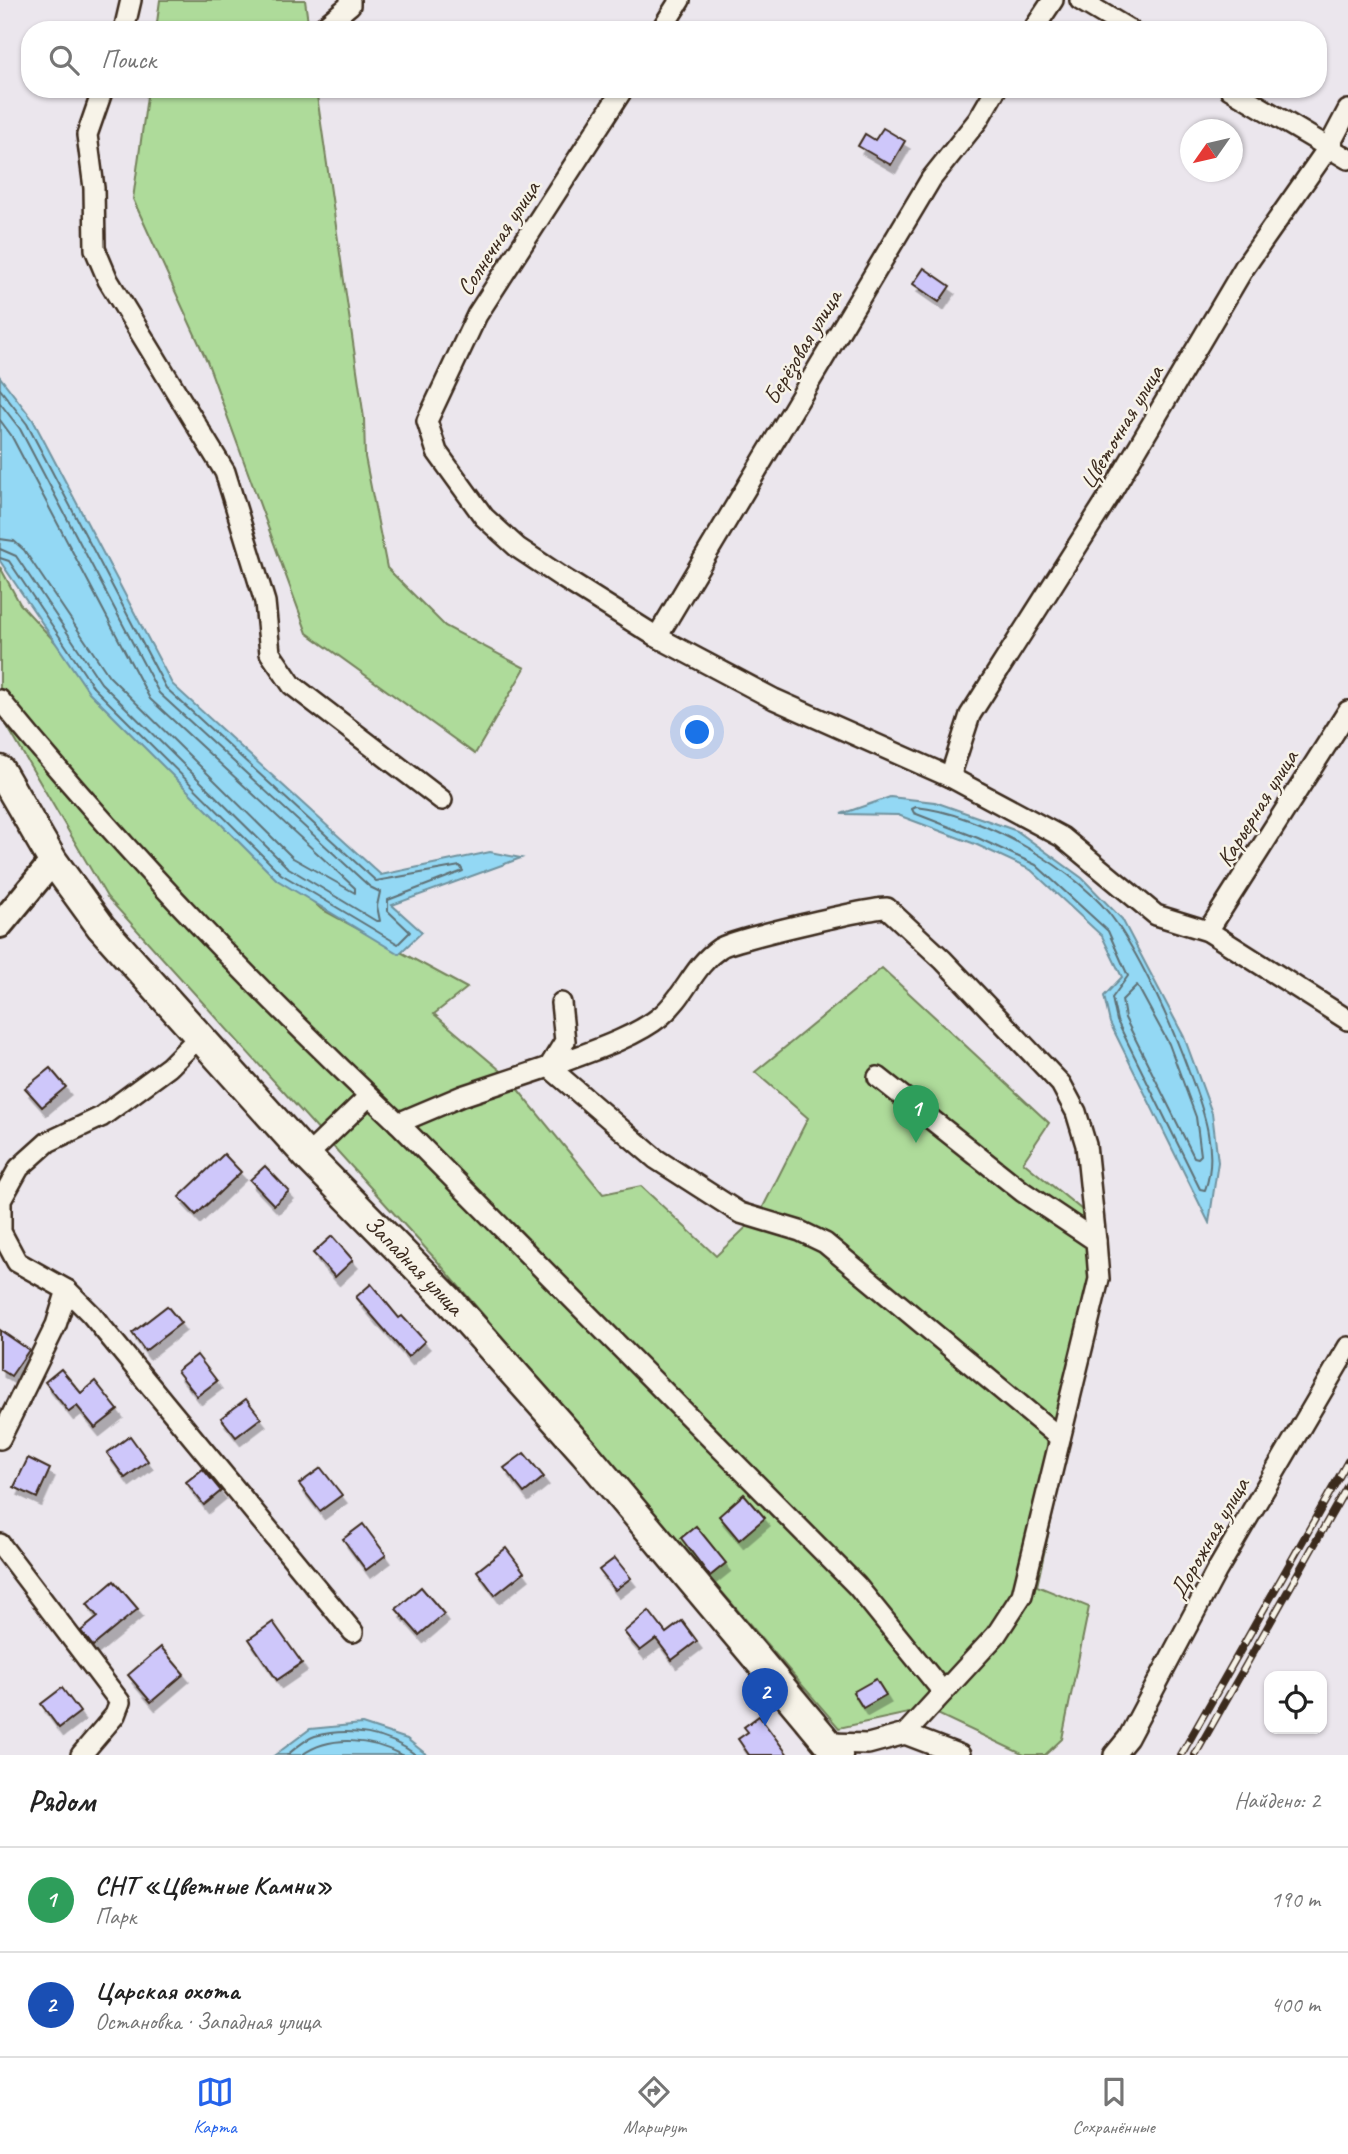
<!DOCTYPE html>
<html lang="ru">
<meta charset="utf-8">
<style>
:root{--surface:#fff;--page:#f2f2f2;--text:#222;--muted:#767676;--line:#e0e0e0;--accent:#2563eb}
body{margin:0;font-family:Caveat,sans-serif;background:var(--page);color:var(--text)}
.controls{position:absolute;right:21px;bottom:21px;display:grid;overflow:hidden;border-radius:14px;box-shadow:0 2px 5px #0004}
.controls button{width:63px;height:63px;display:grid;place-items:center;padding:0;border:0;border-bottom:2px solid var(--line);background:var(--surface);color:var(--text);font:35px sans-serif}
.compass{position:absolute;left:1180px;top:119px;width:63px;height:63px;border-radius:50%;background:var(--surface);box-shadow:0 2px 5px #0004;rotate:236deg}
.you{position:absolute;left:698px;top:733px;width:24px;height:24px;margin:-18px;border:5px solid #fff;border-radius:50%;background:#1a73e8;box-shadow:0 0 0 10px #1a73e833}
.badge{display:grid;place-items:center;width:46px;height:46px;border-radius:50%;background:var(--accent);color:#fff;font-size:23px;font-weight:700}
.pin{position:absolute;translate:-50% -58px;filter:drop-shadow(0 2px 4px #0008)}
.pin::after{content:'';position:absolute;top:37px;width:24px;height:21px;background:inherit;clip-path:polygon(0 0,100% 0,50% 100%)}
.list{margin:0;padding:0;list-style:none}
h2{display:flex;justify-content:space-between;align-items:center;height:91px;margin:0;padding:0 28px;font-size:30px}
h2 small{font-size:23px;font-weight:400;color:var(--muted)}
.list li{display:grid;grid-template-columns:46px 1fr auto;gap:21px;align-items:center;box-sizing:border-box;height:105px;padding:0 28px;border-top:2px solid var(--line)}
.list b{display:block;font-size:26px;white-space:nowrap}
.list p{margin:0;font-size:23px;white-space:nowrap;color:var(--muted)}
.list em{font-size:23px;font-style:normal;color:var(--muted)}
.icon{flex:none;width:38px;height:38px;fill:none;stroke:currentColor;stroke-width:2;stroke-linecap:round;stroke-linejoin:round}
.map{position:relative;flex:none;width:1348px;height:1755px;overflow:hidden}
.search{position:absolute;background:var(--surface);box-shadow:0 2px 5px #0004;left:21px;right:21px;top:21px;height:77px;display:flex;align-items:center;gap:18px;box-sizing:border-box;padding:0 24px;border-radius:28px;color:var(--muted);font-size:26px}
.sheet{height:301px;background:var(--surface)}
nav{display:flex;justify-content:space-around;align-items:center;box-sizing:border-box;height:98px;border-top:2px solid var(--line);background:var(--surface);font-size:19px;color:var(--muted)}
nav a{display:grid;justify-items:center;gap:4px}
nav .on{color:var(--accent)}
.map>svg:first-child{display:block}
</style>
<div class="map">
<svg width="1348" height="1755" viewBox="0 0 1348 1755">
<defs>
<filter id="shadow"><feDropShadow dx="4.5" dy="8" stdDeviation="0" flood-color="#0004"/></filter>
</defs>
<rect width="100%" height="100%" fill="#ebe6ed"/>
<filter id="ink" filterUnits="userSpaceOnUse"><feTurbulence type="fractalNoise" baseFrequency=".0143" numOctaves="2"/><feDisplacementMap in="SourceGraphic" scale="14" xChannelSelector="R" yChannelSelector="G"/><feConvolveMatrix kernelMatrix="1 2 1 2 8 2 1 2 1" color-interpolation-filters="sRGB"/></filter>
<g filter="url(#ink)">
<g fill="#aedb9a" stroke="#74825c" stroke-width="2">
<path d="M160,0H305L309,30H156Z"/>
<path d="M148,89H316L364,418L365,457L387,568L445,626L525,668L475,754L307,633L207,361L133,199Z"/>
<path d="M0,567L20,604L173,770L321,909L467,988L434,1014L507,1076L603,1194L641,1186L716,1256L759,1215L808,1118L755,1072L882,968L1049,1123L1023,1162L1092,1218L1084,1369L1037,1586L1089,1607L1062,1739L1045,1755H1024L927,1709L839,1728L438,1262L107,897L0,714Z"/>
</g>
<g fill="#93d8f4" stroke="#70929e" stroke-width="2">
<path d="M0,377L33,420L172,684L381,875L490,852L521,858L392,905L422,932L399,954L277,880L89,692L0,561Z"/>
<path d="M890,797L935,802L1017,831L1082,878L1122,919L1184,1037L1212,1113L1218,1162L1209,1223L1110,1023L1104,996L1122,977L1102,936L1031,870L975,844L898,815L841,814Z"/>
<path d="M362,1724L407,1739L427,1755H275L310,1729Z"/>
</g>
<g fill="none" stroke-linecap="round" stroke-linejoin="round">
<g stroke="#5e7074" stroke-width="2">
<path d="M0,389L27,424L166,688L376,881L460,866L463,871L388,900V911L410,932L398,944L281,874L94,688L9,561L0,558"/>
<path d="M0,403L20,429L159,693L370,887L380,892L377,906L380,921H376L287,867L101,683L16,556L0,549"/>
<path d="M0,420L11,435L150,699L355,888V893L293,858L109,676L24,550L14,541L0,539"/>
<path d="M916,807C980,813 1081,870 1117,924C1144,964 1173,1028 1189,1072C1203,1108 1219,1152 1205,1190L1200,1189L1117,1021L1112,998L1128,976L1108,931L1036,865L978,838L914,813L912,809Z"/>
<path d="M1137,985L1169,1044L1196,1117L1201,1155L1198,1158L1194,1157L1125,1018L1122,1000Z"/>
<path d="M287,1755C295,1749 305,1739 315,1736C349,1727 388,1733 416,1755"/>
<path d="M302,1755C331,1734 371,1739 402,1755"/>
</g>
</g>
<g fill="#cec7fa" stroke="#3b2a1e" stroke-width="2" filter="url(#shadow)">
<path d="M883,128L905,141L891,165L858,146L865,134L875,140Z"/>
<path d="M924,268L950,286L939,302L913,284Z"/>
<path d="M50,1068L66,1087L42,1107L25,1088Z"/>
<path d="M224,1154L241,1172L196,1215L179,1197Z"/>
<path d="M265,1166L289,1191L274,1205L250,1180Z"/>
<path d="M332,1236L353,1260L335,1277L313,1253Z"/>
<path d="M371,1284L399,1318L402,1316L425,1341L408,1357L356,1297Z"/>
<path d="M167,1306L181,1323L145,1351L132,1333Z"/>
<path d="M0,1330L29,1350L11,1376L0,1369Z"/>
<path d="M197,1355L217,1381L197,1396L177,1371Z"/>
<path d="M61,1369L81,1393L95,1381L118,1410L95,1428L77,1406L69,1412L45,1382Z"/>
<path d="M246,1399L261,1418L236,1437L221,1418Z"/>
<path d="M130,1436L148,1461L125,1478L107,1453Z"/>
<path d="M524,1453L544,1477L524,1493L504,1468Z"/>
<path d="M28,1458L50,1469L37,1498L14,1487Z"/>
<path d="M321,1468L342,1495L320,1511L299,1484Z"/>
<path d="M203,1469L221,1491L204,1505L186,1482Z"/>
<path d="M744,1494L765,1518L739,1540L719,1516Z"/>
<path d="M363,1524L386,1555L366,1570L343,1539Z"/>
<path d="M696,1526L726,1563L710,1576L681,1538Z"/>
<path d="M506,1548L524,1572L495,1595L477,1571Z"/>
<path d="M615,1558L631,1578L615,1590L599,1570Z"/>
<path d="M114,1581L138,1609L93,1646L81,1631L98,1617L87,1604Z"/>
<path d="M421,1587L444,1614L419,1635L396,1609Z"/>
<path d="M649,1611L666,1633L682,1621L697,1641L672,1660L656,1639L640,1651L624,1632Z"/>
<path d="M273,1622L302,1663L277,1680L249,1639Z"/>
<path d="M161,1647L184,1674L151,1702L128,1675Z"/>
<path d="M876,1679L886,1695L863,1708L853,1692Z"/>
<path d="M62,1688L80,1712L59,1728L41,1704Z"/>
<path d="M759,1716L788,1755H749L738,1739L748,1732L744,1727Z"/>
</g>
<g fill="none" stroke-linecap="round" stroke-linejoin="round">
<defs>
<g id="minor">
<path d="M1080,0L1130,30"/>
<path d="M124,30L131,0"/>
<path d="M320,30L350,5V0"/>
<path d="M661,30L680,0"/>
<path d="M1033,30L1053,0"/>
<path d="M103,89L87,135L94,188L95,249L108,280L225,472L265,602L270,653L292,685L442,800"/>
<path d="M623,89L477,315L427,421L437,452L484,517L518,548L563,578L657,637L774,699L950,777L1062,837L1156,915L1208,931L1348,1020"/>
<path d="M1230,89L1348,159"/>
<path d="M657,637L931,179L978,120L996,89"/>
<path d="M0,700C122,849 258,991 398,1123L857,1586L943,1692"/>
<path d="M950,777L970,715L1111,493L1244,268L1328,148L1348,110"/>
<path d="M1208,931L1348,711"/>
<path d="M561,1003L565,1041L549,1067C583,1054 633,1039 661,1016C687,994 692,967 720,948C730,940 869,908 887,908L943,960L1061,1084L1076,1112L1086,1145L1096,1241"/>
<path d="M199,1037L169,1067L101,1117L48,1142L19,1168L1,1200V1232L17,1262L67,1290L91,1314L353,1632"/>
<path d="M878,1077L1023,1192L1096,1241L1099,1279L1022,1595L996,1635L905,1734"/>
<path d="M398,1123L462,1096L549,1067L656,1159L740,1213L800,1231L825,1243L1060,1438"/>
<path d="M307,1156L369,1096"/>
<path d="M0,1439L56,1325L67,1290"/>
<path d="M0,1544L120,1702L115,1715L81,1755"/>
<path d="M827,1747L828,1743L868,1744L905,1734L960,1755"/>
<path d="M1114,1755L1128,1738L1216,1572L1348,1347"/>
</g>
<path id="tertiary" d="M0,925L53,861"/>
<g id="secondary">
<path id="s1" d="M0,770L53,861L101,927L307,1156L448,1299L584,1452L838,1755"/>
</g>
</defs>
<use href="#minor" stroke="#3b2a1e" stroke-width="24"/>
<use href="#tertiary" stroke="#3b2a1e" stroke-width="30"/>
<use href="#secondary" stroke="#3b2a1e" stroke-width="33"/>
<use href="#minor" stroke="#f7f3e8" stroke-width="19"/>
<use href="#tertiary" stroke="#f7f3e8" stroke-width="24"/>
<use href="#secondary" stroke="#f7f3e8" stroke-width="28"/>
<defs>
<g id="rail">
<path d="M1181,1755L1348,1461"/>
<path d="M1195,1755L1348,1485"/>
</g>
</defs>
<use href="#rail" stroke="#3b2a1e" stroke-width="8"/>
<use href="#rail" stroke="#f7f3e8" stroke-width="5" stroke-dasharray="16" stroke-linecap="butt"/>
</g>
</g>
<g text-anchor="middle" stroke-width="5" stroke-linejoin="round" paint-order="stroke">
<g font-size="24" fill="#3b2a1e" stroke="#f7f3e8">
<text transform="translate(498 238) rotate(-57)" y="8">Солнечная улица</text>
<text transform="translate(802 347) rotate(-59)" y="8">Берёзовая улица</text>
<text transform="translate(1121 427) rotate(-59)" y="8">Цветочная улица</text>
<text transform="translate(1257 808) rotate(-58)" y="8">Карьерная улица</text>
<text dy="8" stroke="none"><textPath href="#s1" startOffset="648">Западная улица</textPath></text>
<text transform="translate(1209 1538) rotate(-60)" y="8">Дорожная улица</text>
</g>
</g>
</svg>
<div class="controls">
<button><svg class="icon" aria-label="locate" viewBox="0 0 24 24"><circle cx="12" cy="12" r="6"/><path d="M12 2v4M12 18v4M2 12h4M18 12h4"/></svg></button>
</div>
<svg class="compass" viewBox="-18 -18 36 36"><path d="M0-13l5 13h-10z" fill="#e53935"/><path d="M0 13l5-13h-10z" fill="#767676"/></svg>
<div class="you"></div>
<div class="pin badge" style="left:916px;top:1143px;background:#2e9e5b">1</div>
<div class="pin badge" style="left:765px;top:1726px;background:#1a4fb4">2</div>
<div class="search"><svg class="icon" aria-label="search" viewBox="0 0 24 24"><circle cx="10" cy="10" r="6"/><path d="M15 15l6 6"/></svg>Поиск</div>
</div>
<section class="sheet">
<h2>Рядом<small>Найдено: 2</small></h2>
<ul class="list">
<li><span class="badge" style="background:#2e9e5b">1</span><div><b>СНТ «Цветные Камни»</b><p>Парк</p></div><em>190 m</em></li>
<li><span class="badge" style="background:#1a4fb4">2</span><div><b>Царская охота</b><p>Остановка · Западная улица</p></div><em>400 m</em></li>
</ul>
</section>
<nav>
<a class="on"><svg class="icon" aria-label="map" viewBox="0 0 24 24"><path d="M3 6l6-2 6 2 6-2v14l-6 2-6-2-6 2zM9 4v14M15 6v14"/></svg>Карта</a>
<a><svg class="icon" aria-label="directions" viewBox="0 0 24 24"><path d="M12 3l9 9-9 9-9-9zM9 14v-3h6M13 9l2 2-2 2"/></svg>Маршрут</a>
<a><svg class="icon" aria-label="saved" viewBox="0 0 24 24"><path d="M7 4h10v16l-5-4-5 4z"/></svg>Сохранённые</a>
</nav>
